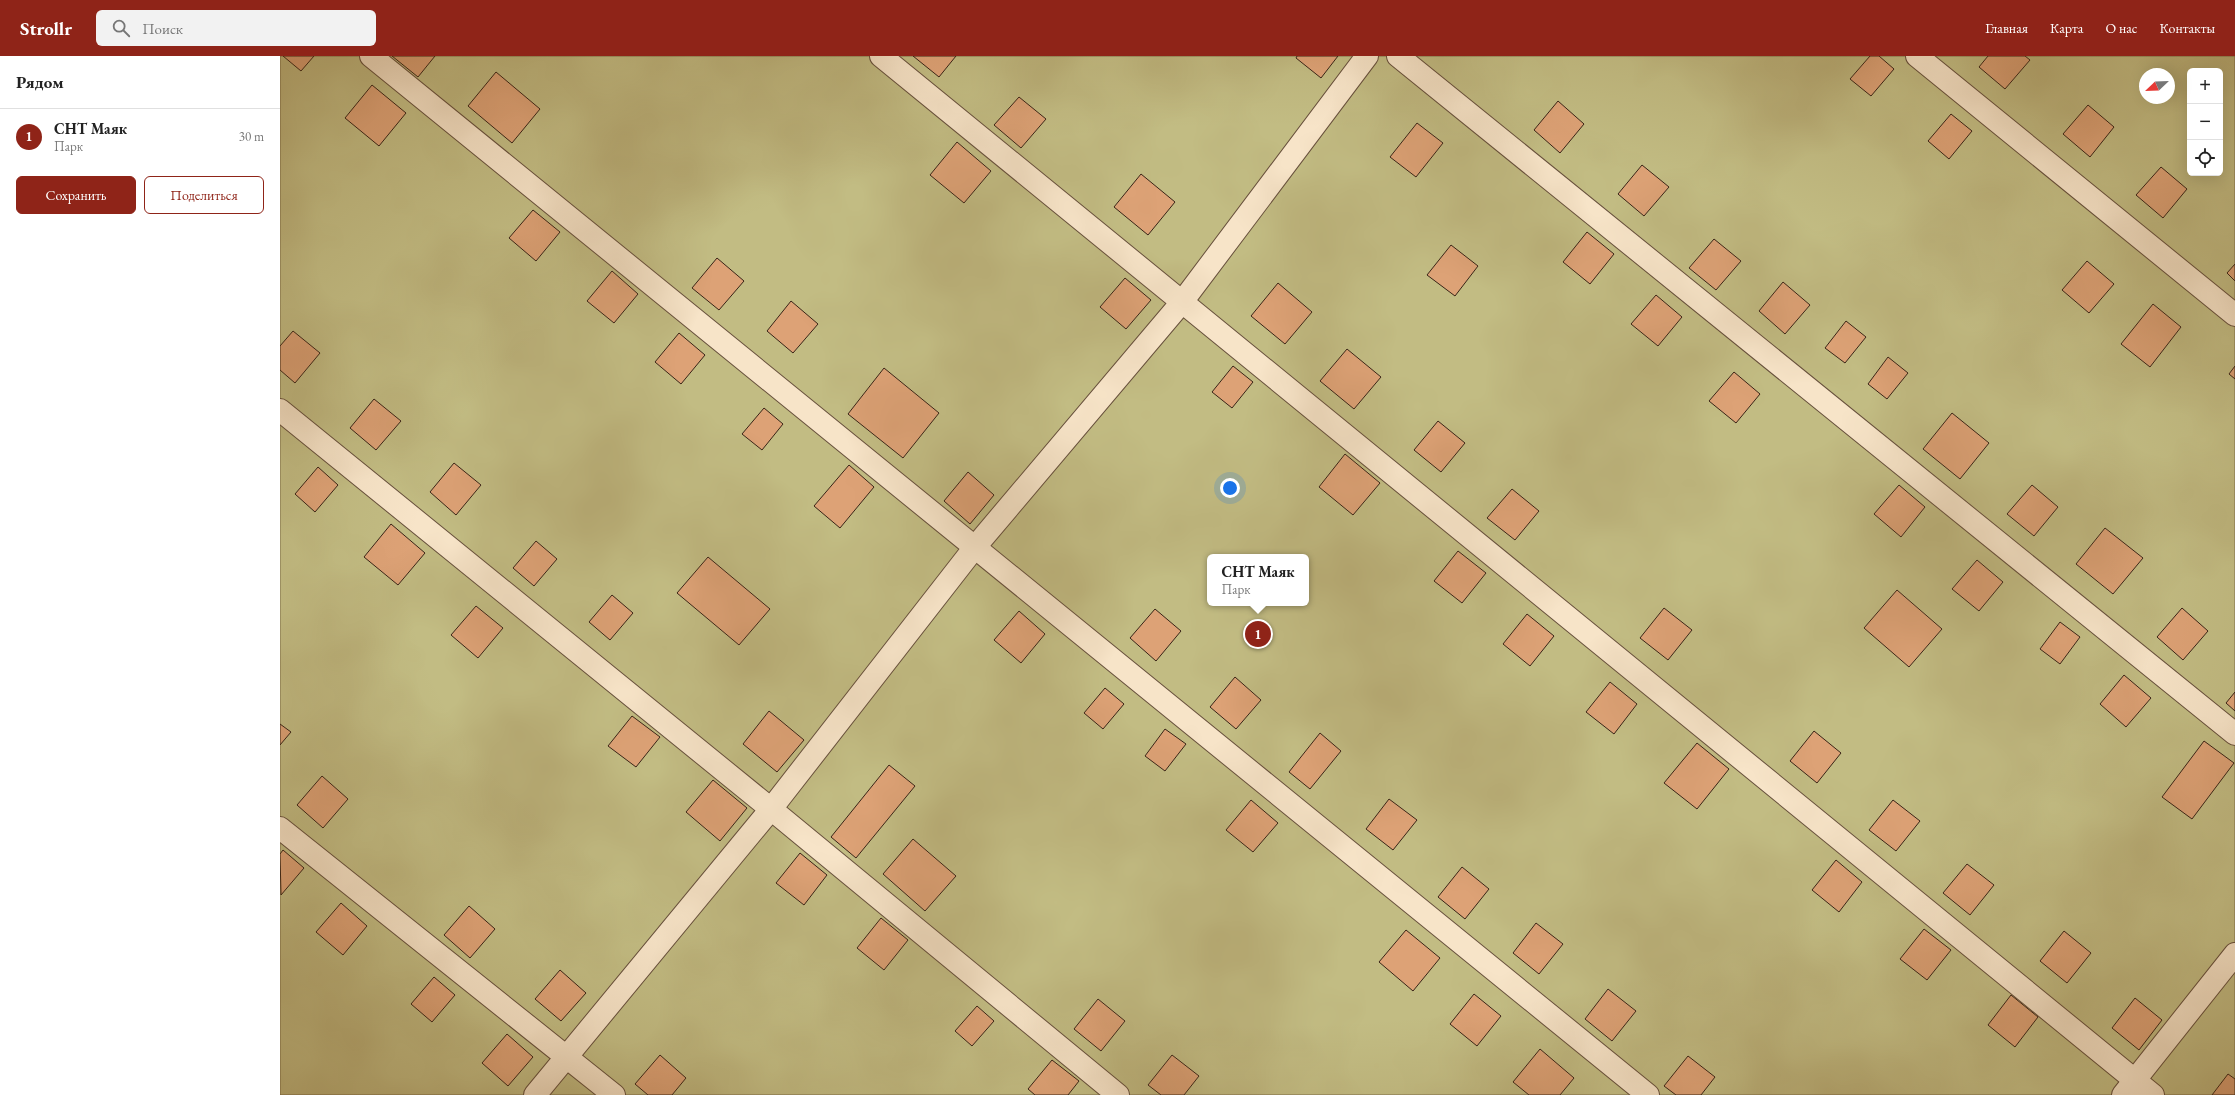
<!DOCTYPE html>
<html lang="ru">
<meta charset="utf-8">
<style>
:root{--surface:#fff;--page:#f2f2f2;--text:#222;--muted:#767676;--line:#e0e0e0;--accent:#8f2418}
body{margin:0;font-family:"EB Garamond",serif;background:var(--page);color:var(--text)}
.controls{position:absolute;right:12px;top:12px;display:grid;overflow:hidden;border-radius:6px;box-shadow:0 4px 16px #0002}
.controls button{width:36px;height:36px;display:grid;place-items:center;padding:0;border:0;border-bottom:1px solid var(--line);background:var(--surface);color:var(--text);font:20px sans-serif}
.compass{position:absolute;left:1859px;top:12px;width:36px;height:36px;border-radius:50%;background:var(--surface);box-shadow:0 4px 16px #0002;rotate:247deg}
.you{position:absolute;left:950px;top:432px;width:14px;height:14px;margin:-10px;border:3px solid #fff;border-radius:50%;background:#1a73e8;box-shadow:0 0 0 6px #1a73e833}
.badge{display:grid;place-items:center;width:26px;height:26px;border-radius:50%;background:var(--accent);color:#fff;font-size:13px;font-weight:700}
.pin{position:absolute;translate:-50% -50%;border:2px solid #fff;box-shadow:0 1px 4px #0006}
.popup{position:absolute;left:927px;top:498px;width:102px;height:52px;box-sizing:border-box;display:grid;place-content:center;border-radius:6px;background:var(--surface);filter:drop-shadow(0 1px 3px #0005);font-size:13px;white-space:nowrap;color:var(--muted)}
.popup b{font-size:15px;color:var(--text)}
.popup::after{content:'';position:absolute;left:50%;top:100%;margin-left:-8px;border:8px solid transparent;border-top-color:var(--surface)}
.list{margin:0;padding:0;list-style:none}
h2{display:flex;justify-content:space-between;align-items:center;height:52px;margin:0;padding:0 16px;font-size:17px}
h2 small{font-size:13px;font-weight:400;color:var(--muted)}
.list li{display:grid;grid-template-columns:26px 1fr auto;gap:12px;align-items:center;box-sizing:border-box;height:56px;padding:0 16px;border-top:1px solid var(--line)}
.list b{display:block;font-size:15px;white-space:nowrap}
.list p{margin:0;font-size:13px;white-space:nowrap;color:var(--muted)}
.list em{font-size:13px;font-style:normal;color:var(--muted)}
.actions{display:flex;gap:8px;padding:12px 16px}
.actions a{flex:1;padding:9px 0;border:1px solid var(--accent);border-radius:6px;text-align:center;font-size:14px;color:var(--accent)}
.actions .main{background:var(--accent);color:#fff}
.icon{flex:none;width:22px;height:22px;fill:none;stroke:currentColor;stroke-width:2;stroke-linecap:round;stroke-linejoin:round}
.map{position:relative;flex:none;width:1955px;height:1039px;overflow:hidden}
header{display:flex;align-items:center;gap:24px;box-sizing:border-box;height:56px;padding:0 20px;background:var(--accent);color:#fff}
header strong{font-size:19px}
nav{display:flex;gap:22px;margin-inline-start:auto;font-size:14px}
.search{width:280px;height:36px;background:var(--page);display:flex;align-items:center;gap:10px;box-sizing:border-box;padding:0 14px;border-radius:6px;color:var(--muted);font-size:15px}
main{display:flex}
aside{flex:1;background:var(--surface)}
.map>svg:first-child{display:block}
</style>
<header>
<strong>Strollr</strong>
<div class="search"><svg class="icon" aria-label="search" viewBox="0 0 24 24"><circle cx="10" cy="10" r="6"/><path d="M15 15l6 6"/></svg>Поиск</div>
<nav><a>Главная</a><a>Карта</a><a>О нас</a><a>Контакты</a></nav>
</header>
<main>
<aside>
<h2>Рядом<small></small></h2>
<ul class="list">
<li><span class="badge">1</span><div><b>СНТ Маяк</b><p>Парк</p></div><em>30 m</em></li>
</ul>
<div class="actions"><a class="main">Сохранить</a><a>Поделиться</a></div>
</aside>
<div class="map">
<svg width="1955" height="1039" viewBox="0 0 1955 1039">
<rect width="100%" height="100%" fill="#f2d6aa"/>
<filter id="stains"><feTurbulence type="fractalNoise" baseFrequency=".005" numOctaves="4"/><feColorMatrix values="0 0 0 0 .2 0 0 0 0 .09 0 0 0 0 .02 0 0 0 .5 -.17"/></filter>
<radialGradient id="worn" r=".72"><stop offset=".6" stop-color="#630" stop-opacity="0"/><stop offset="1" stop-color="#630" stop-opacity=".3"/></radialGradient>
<path fill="#c2bc83" stroke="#7e704d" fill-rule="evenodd" d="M0,0H1955V1039H0ZM1910,15H1940V117H1910ZM1865,18H1889V42H1865ZM930,501H1026V547H930Z"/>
<g fill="#dda276" stroke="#392417">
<path d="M3,0H34L21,15Z"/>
<path d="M112,0H155L138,21Z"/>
<path d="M633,0H676L659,21Z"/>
<path d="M1017,0H1058L1041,22L1016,2Z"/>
<path d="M1590,0H1599L1614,13L1591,40L1570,23Z"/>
<path d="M1708,0H1745L1750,4L1725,33L1699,11Z"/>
<path d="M216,16L260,53L232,87L188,50Z"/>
<path d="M92,29L126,57L99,90L65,62Z"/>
<path d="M739,41L766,63L741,92L714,69Z"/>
<path d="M1278,45L1304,68L1280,97L1254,74Z"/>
<path d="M1808,49L1834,71L1810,101L1783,78Z"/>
<path d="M1671,58L1692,75L1669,103L1648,85Z"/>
<path d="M1137,67L1163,87L1136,121L1110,101Z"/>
<path d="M677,86L711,115L684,147L650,119Z"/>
<path d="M1362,109L1389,131L1364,160L1338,138Z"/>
<path d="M1881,111L1907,133L1883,162L1856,139Z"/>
<path d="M861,118L895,146L868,179L834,151Z"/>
<path d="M253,154L280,176L256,205L229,182Z"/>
<path d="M1307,176L1334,198L1310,228L1283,206Z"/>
<path d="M1434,183L1461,205L1436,234L1409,212Z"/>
<path d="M1171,189L1198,210L1175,240L1147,219Z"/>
<path d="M437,202L464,225L439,254L412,232Z"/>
<path d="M1807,205L1834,228L1809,257L1782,234Z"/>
<path d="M1955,208V225L1947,217Z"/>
<path d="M332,215L358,238L334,267L307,245Z"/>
<path d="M845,222L871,244L846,273L820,251Z"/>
<path d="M1503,226L1530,249L1505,278L1479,255Z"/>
<path d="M998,227L1032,256L1005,288L971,260Z"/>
<path d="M1376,239L1402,261L1378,290L1351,268Z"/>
<path d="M511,245L538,268L513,297L487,275Z"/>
<path d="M1873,248L1901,271L1870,311L1841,288Z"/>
<path d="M1566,265L1586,281L1565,307L1545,292Z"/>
<path d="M13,275L40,297L15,327L0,314V290Z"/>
<path d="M399,277L425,299L401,328L375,306Z"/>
<path d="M1067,293L1101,321L1074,353L1040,325Z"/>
<path d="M1608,301L1628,317L1607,343L1588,328Z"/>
<path d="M953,310L973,326L952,352L932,336Z"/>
<path d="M1955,310V323L1949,318Z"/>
<path d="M604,312L659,357L623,402L568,358Z"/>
<path d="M1454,316L1480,338L1456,367L1429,345Z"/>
<path d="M94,343L121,365L96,394L70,372Z"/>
<path d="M484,352L503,368L482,394L462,378Z"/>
<path d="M1672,357L1709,387L1680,423L1643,393Z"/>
<path d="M1158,365L1185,387L1161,416L1134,394Z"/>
<path d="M1065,398L1100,427L1073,459L1039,431Z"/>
<path d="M174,407L201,429L176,459L150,436Z"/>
<path d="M569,409L594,431L560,472L534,450Z"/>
<path d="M38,411L58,429L35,456L15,438Z"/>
<path d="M688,416L714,439L690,468L664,445Z"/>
<path d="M1619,429L1645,451L1621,481L1594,458Z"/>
<path d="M1752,429L1778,451L1754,480L1727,458Z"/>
<path d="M1232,433L1259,455L1235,484L1207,462Z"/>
<path d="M111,468L145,497L118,529L84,501Z"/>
<path d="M1825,472L1863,502L1833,538L1796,508Z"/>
<path d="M256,485L277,503L254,530L233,512Z"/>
<path d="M1178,495L1206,517L1182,547L1154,525Z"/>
<path d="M428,501L490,553L459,589L397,537Z"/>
<path d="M1697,504L1723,526L1699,555L1672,533Z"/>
<path d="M1617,534L1662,573L1629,611L1584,572Z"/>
<path d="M332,539L353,557L330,584L309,566Z"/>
<path d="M196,550L223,572L198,602L171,579Z"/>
<path d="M1384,552L1412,574L1388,604L1360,582Z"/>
<path d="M1902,552L1928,575L1903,604L1877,581Z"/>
<path d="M875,553L901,575L876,605L850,582Z"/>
<path d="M739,555L765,578L741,607L714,584Z"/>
<path d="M1247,558L1274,580L1250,610L1223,588Z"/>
<path d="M1780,566L1800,581L1780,608L1760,593Z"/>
<path d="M1844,619L1871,642L1846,671L1820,648Z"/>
<path d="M955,621L981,644L956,673L930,651Z"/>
<path d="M1330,626L1357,648L1334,678L1306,656Z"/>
<path d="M825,632L844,648L823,673L804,657Z"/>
<path d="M1955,636V655L1946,647Z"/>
<path d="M489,655L524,684L497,716L463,688Z"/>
<path d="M352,660L380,681L356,711L328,690Z"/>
<path d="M0,668L11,676L0,689Z"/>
<path d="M885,673L906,688L885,715L865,700Z"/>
<path d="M1534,675L1561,697L1537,727L1510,705Z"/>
<path d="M1040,677L1061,695L1030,733L1009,716Z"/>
<path d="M1924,685L1954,707L1912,763L1882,741Z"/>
<path d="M1417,687L1449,713L1417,753L1384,727Z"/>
<path d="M609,709L635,730L576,802L551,781Z"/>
<path d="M42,720L68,743L43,772L17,749Z"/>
<path d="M433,724L467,752L440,785L406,756Z"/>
<path d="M1109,743L1137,764L1113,794L1086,773Z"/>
<path d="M971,744L998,767L973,796L946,774Z"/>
<path d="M1613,744L1640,765L1616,795L1589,774Z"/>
<path d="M633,783L676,820L645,855L603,818Z"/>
<path d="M3,794L24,812L1,839L0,798Z"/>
<path d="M520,797L547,819L524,849L496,827Z"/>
<path d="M1556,804L1582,826L1559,856L1532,834Z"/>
<path d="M1687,808L1714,829L1690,859L1663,837Z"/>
<path d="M1182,811L1209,833L1185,863L1158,841Z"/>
<path d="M61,847L87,870L63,899L36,876Z"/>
<path d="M189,850L215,873L190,902L164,879Z"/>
<path d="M601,862L628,884L604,914L577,892Z"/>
<path d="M1256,867L1283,888L1259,918L1233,897Z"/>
<path d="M1644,873L1671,894L1647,924L1620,903Z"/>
<path d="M1126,874L1160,902L1133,935L1099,906Z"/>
<path d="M1784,875L1811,897L1787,927L1760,905Z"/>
<path d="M280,914L306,937L281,965L255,943Z"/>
<path d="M154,921L175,939L152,966L131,948Z"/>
<path d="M1328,933L1356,955L1332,985L1305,963Z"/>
<path d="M1194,938L1221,960L1197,990L1170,968Z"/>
<path d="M1731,939L1758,961L1735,991L1708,969Z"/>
<path d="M1855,942L1882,964L1859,994L1832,972Z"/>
<path d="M818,943L845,965L821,995L794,973Z"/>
<path d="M697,950L714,965L692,990L675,975Z"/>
<path d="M227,978L253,1001L228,1030L202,1007Z"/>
<path d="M1260,993L1294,1022L1280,1039H1249L1233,1026Z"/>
<path d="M380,999L406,1022L392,1039H368L355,1028Z"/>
<path d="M892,999L919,1020L904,1039H881L868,1029Z"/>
<path d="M1408,1000L1435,1021L1421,1039H1396L1384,1030Z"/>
<path d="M772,1004L799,1025L788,1039H755L748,1033Z"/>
<path d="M1948,1018L1955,1023V1039H1932Z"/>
</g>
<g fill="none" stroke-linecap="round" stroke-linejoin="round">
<defs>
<g id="minor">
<path d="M91,0L1368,1039"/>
<path d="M601,0L1873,1039"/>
<path d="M1118,0L1955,678"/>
<path d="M1637,0L1955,259"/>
<path d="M0,354L491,753L838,1039"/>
<path d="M0,772L334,1039"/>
<path d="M255,1039L491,753L695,491L902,246L1087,0"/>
<path d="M1843,1039L1955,898"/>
</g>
</defs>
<use href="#minor" stroke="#67503c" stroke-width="24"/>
<use href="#minor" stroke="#f7e4c8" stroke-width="22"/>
</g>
<rect width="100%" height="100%" filter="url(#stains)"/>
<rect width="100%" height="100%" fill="url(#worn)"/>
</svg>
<div class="controls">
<button>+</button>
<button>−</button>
<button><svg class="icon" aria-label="locate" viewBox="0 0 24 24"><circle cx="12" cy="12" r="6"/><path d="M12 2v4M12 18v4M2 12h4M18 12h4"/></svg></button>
</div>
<svg class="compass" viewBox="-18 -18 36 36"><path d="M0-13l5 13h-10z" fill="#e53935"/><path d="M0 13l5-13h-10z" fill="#767676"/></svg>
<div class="you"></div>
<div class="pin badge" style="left:978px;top:578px">1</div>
<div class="popup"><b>СНТ Маяк</b>Парк</div>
</div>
</main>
